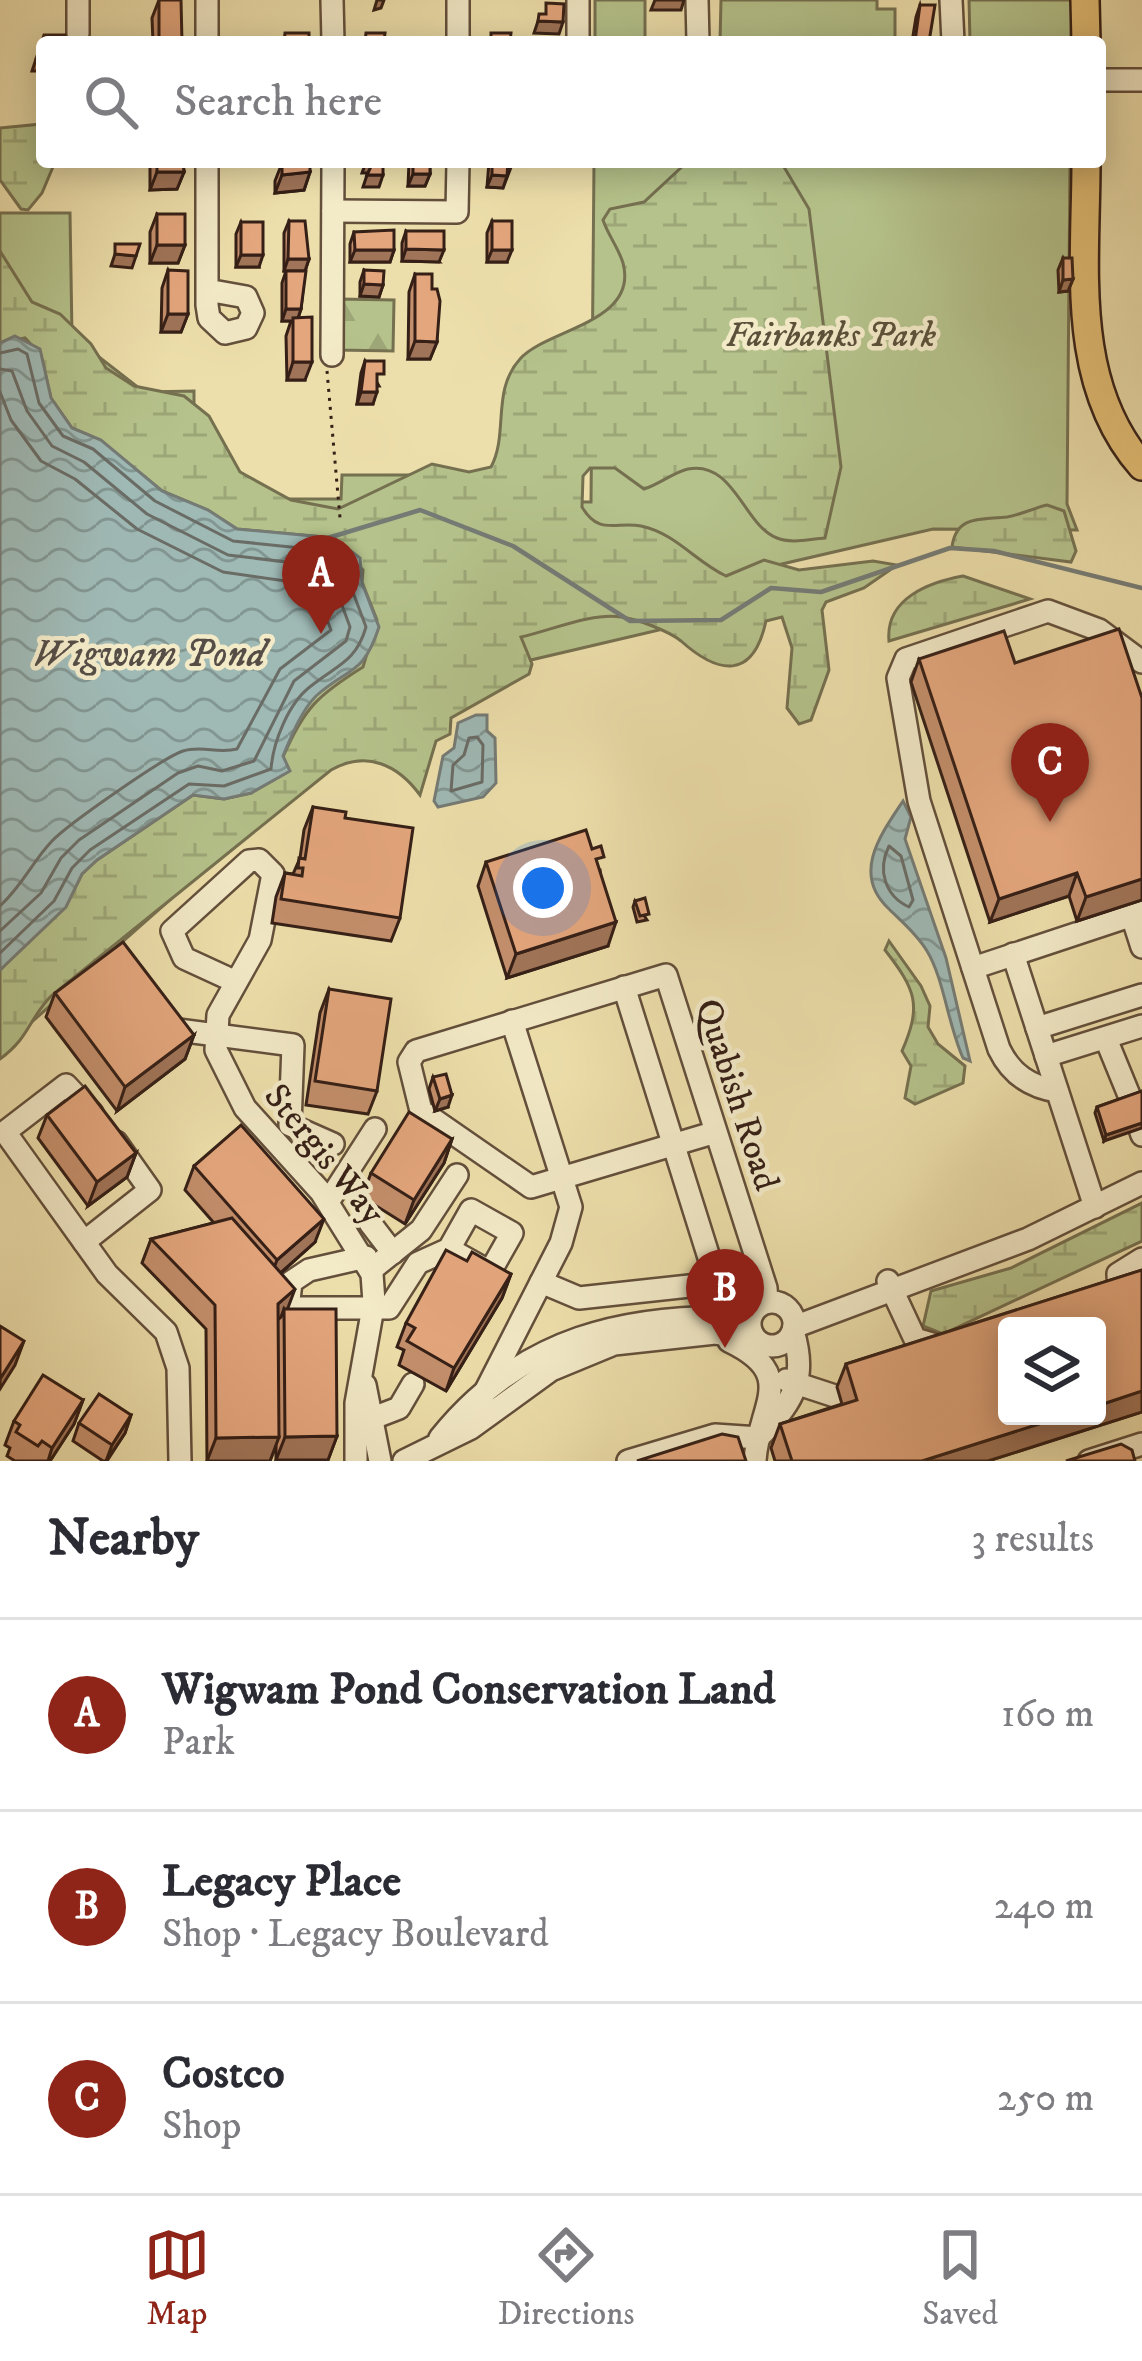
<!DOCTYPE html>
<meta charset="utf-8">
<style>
:root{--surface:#fff;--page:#f7f7f7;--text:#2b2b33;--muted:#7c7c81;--line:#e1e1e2;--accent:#8f2418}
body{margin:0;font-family:"IM FELL DW Pica",serif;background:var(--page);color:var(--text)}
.controls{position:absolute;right:36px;bottom:36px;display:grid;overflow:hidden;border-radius:12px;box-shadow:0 6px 30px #0003}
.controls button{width:108px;height:108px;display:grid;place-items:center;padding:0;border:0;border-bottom:3px solid var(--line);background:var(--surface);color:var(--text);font:60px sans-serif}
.you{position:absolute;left:543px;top:888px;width:42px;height:42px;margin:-30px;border:9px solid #fff;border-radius:50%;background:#1a73e8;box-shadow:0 0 0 18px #1a73e833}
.badge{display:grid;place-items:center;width:78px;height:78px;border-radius:50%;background:var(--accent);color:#fff;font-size:39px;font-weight:700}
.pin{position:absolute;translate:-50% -99px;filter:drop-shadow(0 3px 6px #0008)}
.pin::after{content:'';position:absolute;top:63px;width:42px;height:36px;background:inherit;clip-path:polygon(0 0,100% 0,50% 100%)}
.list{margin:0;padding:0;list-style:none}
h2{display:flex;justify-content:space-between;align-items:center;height:156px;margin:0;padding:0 48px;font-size:51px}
h2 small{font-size:39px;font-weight:400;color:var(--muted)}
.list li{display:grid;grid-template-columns:78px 1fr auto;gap:36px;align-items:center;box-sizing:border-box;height:192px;padding:0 48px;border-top:3px solid var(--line)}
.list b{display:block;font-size:45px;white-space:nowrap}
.list p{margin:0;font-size:39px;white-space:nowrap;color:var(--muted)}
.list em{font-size:39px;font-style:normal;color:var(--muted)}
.icon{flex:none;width:66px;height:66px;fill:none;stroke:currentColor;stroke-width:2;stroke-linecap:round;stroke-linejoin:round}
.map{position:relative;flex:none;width:1142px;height:1461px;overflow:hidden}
.search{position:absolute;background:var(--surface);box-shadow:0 6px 30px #0003;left:36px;right:36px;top:36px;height:132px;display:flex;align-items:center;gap:30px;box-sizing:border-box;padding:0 42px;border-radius:12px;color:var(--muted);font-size:45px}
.sheet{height:732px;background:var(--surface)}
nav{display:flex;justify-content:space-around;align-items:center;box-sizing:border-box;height:168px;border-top:3px solid var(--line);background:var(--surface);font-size:33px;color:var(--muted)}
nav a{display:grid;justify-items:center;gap:6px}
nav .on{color:var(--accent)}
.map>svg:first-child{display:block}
</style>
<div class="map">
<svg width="1142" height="1461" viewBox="0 0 1142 1461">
<defs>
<pattern id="forest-firs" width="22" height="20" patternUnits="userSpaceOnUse" patternTransform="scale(3)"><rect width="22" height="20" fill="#b5c28b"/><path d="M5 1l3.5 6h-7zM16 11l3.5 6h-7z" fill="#9ca677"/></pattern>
<pattern id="wetland-marsh" width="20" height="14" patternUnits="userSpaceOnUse" patternTransform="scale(3)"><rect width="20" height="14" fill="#b5c28b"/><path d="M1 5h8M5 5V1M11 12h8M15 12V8" fill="none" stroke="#9ca677"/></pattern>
<pattern id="water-waves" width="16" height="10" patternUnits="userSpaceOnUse" patternTransform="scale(3)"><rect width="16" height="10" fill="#9fb9b5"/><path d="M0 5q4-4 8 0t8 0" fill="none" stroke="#829692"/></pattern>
</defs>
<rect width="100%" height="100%" fill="#eddfab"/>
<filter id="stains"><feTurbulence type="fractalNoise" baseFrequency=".00167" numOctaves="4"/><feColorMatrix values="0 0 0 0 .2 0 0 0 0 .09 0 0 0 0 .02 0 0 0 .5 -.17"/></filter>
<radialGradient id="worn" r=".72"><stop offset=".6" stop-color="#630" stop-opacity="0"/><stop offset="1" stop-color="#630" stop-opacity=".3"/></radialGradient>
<g fill="#b5c28b" stroke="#757050" stroke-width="3">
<rect x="595" y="0" width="50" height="42"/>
<path d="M721,0H877V9H895V42H720Z"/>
<path d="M969,0H1072L1071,42H970Z"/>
<path d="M594,162H1070L1067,504L1077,530L933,529L743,573L753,608L437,682L439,662L0,1050V213H70L72,336L144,392L194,391V435L218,458L282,499H341L342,475H442L443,501L591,502Z"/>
</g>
<path fill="url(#forest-firs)" stroke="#757050" stroke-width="3" d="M339,299L394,300L393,351L338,350Z"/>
<g fill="url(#wetland-marsh)" stroke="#757050" stroke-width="3">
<path d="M42,124V162H55L42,193L28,210L21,209L0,180V128Z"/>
<path d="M781,162L809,209L841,467L825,538C810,539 791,544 777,538C744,526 734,460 688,469C674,472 658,485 644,489L615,468H590L583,476L582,507C599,536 616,521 641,526C675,533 696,562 726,576L764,560L799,570L873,561L897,565L864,588L826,602L822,610L829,670L811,720L799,724L787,708L792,648L782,617L766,621C753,681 718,674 681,641C669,631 637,619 621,617C593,612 549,631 521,637L532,664L529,674L451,718L450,734L436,741L420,795C398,765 367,750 331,770L51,996C28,1020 30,1037 0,1059V970L65,907L82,874L97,860L193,795L224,799L251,793L289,771L283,757C304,708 318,695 363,667L377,620L362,582L363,570L334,538L237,529L208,510L162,491L100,440L72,428L51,398L41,355L25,338L0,343V251L32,302L60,314L91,344L106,368L134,386L184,396L209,416L240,472L291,500L338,509L432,464L469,472L491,467C509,433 491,391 520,359C546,329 639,323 623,263C619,249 608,235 603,220L610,209L644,202L685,164Z"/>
<path d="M1047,505L1064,511L1076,551L1071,562L952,547C956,514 983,520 1007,517C1020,515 1034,508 1047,505Z"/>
<path d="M963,576L1030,599L889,641C885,598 930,582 963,576Z"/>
<path d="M889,941L921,986L930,1006L928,1027L938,1044L965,1066L963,1083L915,1104L905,1098L911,1066L902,1051C922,1005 916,990 885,950Z"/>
<path d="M1142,1203V1241L943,1334L923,1326L931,1291L1011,1268Z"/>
</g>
<g fill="url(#water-waves)" stroke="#757b75" stroke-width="3">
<path d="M15,336L40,349L51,398L72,428L101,440L162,491L208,510L237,529L334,538L360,558L362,583L379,627C363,676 350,666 316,696C301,711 291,737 283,756L290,771L251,793L224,799L193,795L97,860L82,874L66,907L0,970V343Z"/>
<path d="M476,715H487V731L495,738L496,783L483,797L438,807L434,801L443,756L454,748L458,723Z"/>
<path d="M903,801L911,817L905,839L946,958L970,1061L963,1058C948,1025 944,979 927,951C917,934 902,922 889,909C851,874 881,834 903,801Z"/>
</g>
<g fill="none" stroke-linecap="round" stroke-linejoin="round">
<g stroke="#6a6c66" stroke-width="3">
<path d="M0,353L18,349L27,354L39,403L63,436L93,449L155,501L233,541L330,551L349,566L351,587L366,627C356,662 337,665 311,686C288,703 273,743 271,769L224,786L189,784L90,850L72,868L54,901L0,953"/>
<path d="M0,369L12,371L27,411L52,446L84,462L147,514L228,555L328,567L350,627L346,641L294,681L254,761L222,771L198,766L178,773L79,840L61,858L41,893L0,931"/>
<path d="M0,392L11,420L41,461L75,479L137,529L223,572L314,585L331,630L280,669L237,749C218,754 202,745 183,751C164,757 67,825 52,841C32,862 23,885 0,906"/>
<path d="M477,737L483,745L482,782L451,791L453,765L464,755L469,738Z"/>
<path d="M889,846L901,856L913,900L909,907C885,896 877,870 889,846Z"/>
</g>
<path stroke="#757b75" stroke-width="4.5" d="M321,540L420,510L513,546L630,621L721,620L771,588L821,592L950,548L994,551L1142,588"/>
<defs>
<g id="minor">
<path d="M78,0V34"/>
<path d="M207,0V42"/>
<path d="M332,0L333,42"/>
<path d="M697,0L698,42"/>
<path d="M951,0L953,42"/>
<path d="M458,42V0"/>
<path d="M578,42V0"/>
<path d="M1100,80H1142"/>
<path d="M207,162V305L209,318L225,333L246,328L253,313L246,297L207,290"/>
<path d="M333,211L457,212L458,162"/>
<path d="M332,355L333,162"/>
<path d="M1132,916L1142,947"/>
<path d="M1013,954L1095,1207"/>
<path d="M973,968L1142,912"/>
<path d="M234,981L184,958L172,931L249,861L259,860L273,874L260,940L218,1015L216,1050L245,1108L321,1192L372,1274L374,1302L356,1403V1461"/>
<path d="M1037,1028L1142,995"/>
<path d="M178,1030L293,1045L290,1125L333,1144"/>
<path d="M1106,1039L1131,1100"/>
<path d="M1046,1056L1142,1026"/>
<path d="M1057,1091C1030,1087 1011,1074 999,1049L919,801L898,678L906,659L1048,611L1099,630L1142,662"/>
<path d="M92,1113L66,1085L5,1132L107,1274L166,1332L178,1368L180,1461"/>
<path d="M1140,1129L1142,1135"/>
<path d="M716,1132L531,1187L421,1111L409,1062L416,1051L666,975L766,1288L767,1302"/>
<path d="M328,1202L375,1129"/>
<path d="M370,1223L393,1253"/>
<path d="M84,1242L150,1190L116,1142"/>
<path d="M366,1257L309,1270L291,1282L289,1300L294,1308H389L418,1263L449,1249L471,1210L512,1233L490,1272L449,1249"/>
<path d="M371,1270L421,1230L457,1175"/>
<path d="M888,1281L915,1339L943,1347"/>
<path d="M541,1282L579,1298L717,1283L624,987"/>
<path d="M1119,1298L1118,1274L1142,1259"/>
<circle cx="772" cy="1324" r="22"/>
<path d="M794,1327L1028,1239L1142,1183"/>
<path d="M729,1341C800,1375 758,1405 755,1461"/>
<path d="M786,1380L841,1398"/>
<path d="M365,1385L380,1461"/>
<path d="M484,1394L561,1243L571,1207L512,1021"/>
<path d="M373,1418L399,1408L413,1384"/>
<path d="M763,1433C795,1399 807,1377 793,1331"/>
<path d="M440,1438C521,1337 627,1313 750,1318"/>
<path d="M404,1461L471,1428L551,1370L614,1344L715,1333L755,1339"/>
<path d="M628,1461L715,1435L759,1438"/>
<path d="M1089,1461L1142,1444"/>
</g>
<g id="major">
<path d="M1085,0L1086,42"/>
<path d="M1086,162C1086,265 1069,383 1142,466"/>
</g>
</defs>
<use href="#minor" stroke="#634f3b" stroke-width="26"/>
<use href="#major" stroke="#351f16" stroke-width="32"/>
<path stroke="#351f16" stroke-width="3" stroke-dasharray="3 6" stroke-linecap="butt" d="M327,371L340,518"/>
<use href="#minor" stroke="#f3eac8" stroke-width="21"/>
<use href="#major" stroke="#e6c076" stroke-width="27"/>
</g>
<g fill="#c48f6c" stroke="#351f16" stroke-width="3">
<path d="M159,0L182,42H153L152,18Z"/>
<path d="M920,5L929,42H912L916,17Z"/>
<path d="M150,162H183L184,172L177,189L150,190Z"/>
<path d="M409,162H430V174L425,186H408Z"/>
<path d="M489,162H513L503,188L487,187Z"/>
<path d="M282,163L310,172L304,190L275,193V181Z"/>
<path d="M157,214L185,245L178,263H150V232Z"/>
<path d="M289,221L309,259L305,271L301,309L298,318L305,380H287L286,336L291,321H282V283L286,271H284V233Z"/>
<path d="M492,221L507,262H487V233Z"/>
<path d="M241,222L259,267H236V234Z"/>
<path d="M406,231L439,262L402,261V243Z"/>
<path d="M354,232L394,250L390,262H350V244Z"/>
<path d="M1063,258L1073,279L1068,291L1059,292L1058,270Z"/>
<path d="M168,270L188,314L181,332H161L162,288Z"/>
<path d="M364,270L383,285L379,297L360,296V282Z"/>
<path d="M415,274L432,289L437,342L430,359H408L409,292Z"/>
<path d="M365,361L379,386H377L373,404H357L361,373Z"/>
<path d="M919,659L1142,900L1077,921L1069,896L990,922L911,682Z"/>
<path d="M313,807L345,818L400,918L391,941L272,923L276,897L285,873L293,874L300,858L304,830Z"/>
<path d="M486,862L600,870L608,946L507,978L478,886Z"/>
<path d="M635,901L647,920L637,922L633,907Z"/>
<path d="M329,989L377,1091L368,1114L306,1105L320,1013Z"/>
<path d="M55,993L194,1035L185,1059L117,1111L46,1017Z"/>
<path d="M433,1077L448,1107L435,1111L429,1089Z"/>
<path d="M1142,1091L1104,1141L1095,1113L1097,1107Z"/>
<path d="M47,1115L136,1153L127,1177L88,1206L38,1138Z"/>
<path d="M452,1139L444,1163L405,1224L362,1197L371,1173Z"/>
<path d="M194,1166L315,1242L281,1273L288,1309L337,1436L328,1460H276V1445L270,1461H207L206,1329L142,1263L151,1239L214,1223L185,1190Z"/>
<path d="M467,1261L511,1274L502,1298L446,1391L399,1365L404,1350L397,1347L406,1323Z"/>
<path d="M1142,1270V1412L988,1461H775L771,1448L780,1424L842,1404L837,1387L846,1364Z"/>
<path d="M83,1400L74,1424L50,1461H15L7,1456L10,1448L5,1445L14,1421Z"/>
<path d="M131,1415L125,1433L107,1461H103L73,1441L79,1423Z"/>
</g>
<g fill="#a07458" stroke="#351f16" stroke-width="3">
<path d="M377,0H384L381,8L374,10Z"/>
<path d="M655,0H684L681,10H651Z"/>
<path d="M538,21L563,22L559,34L534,33Z"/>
<path d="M36,59H42V71H32Z"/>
<path d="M366,162H373L369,173H362Z"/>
<path d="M157,172H184L177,189L150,190Z"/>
<path d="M310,172L304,190L275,193L282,175Z"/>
<path d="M413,174H430L425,186H408Z"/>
<path d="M367,175H383L379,187H363Z"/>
<path d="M492,175L507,176L503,188L487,187Z"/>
<path d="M157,245H185L178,263H150Z"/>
<path d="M406,249L444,250L439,262L402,261Z"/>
<path d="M355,250H394L390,262H350Z"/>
<path d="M492,250H512L507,262H487Z"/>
<path d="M115,254L136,256L132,268L111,266Z"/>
<path d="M241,255H263L259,267H236Z"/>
<path d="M288,259H309L305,271H284Z"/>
<path d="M1073,279L1068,291L1059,292L1063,280Z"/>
<path d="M364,284L383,285L379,297L360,296Z"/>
<path d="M286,309H301L297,321H282Z"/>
<path d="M168,314H188L181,332H161Z"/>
<path d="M415,341L437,342L430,359H408Z"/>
<path d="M293,362H312L305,380H287Z"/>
<path d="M361,392H377L373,404H357Z"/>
<path d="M1077,873L1069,896L990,922L999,899Z"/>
<path d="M1142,879V900L1077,921L1086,897Z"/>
<path d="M616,922L608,946L507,978L516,954Z"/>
<path d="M194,1035L185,1059L117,1111L125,1087Z"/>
<path d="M452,1095L448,1107L435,1111L440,1099Z"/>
<path d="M1142,1123V1128L1104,1141L1106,1135Z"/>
<path d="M452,1139L444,1163L405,1224L414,1200Z"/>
<path d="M136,1153L127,1177L88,1206L97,1182Z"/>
<path d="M324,1219L315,1242L268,1284L277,1260Z"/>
<path d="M511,1274L502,1298L446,1391L454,1368Z"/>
<path d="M295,1289L286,1313L284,1309L281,1317L269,1327L278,1304Z"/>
<path d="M24,1341L15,1365L0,1389V1379Z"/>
<path d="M1142,1391V1412L988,1461H922L1064,1416H1097V1406Z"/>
<path d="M83,1400L74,1424L50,1461H48L52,1448Z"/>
<path d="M131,1415L125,1433L106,1461L112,1445Z"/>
<path d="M337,1436L328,1460H276L285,1437Z"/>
<path d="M279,1437L270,1461H207L216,1438Z"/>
</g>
<g fill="#e4a67d" stroke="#351f16" stroke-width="3">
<path d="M159,0H181L182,42H159Z"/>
<path d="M546,3L564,4L563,22L538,21L539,14H546Z"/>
<path d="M920,5H935L929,42L915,41Z"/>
<path d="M285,33H309V42H284Z"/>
<path d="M366,33H385L384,42H365Z"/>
<path d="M491,33H511L510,42H491Z"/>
<path d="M44,35H65V42H42V59H36Z"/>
<path d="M157,162H183L184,172H157Z"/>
<path d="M310,162V172L282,175V163Z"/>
<path d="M373,162H383V175H367Z"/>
<rect x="413" y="162" width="17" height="12"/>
<path d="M492,162H508L507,176L492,175Z"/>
<rect x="157" y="214" width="28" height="31"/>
<path d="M289,221H305L309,259H288Z"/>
<rect x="492" y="221" width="20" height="29"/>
<rect x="241" y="222" width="22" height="33"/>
<path d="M394,230V250H355L354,232Z"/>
<path d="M406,231H444V250L406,249Z"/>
<path d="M115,244H140L136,256L115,254Z"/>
<path d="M1063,258H1072L1073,279L1063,280Z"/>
<path d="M168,270L188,271V314H168Z"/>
<path d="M364,270L384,271L383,285L364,284Z"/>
<path d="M286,271H306L301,309H286Z"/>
<path d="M415,274H432V289H437L440,301L437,342L415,341Z"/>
<path d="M312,317V362H293V318Z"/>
<path d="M365,361H384V374H377V392H361Z"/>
<path d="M1119,629L1142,698V879L1086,897L1077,873L999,899L919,659L1004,631L1015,663Z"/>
<path d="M313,807L346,812L345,818L413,828L400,918L281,899L285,873L302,876L303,868H298L299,858L305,859Z"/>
<path d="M586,830L592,849L601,846L604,857L596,859L616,922L516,954L486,862Z"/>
<path d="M645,898L649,914L640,916L635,901Z"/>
<path d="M123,942L194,1035L125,1087L55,993Z"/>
<path d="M329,989L391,999L377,1091L315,1081Z"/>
<path d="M446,1074L452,1095L440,1099L433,1077Z"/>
<path d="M85,1086L136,1153L97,1182L47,1115Z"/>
<path d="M1142,1091V1123L1106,1135L1097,1107Z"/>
<path d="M409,1112L452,1139L414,1200L371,1173Z"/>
<path d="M241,1125L324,1219L277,1260L194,1166Z"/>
<path d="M232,1218L295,1289L278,1304L279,1437L216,1438L215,1305L151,1239Z"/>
<path d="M446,1250L467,1261L472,1252L511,1274L454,1368L407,1341L415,1328L406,1323Z"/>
<path d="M1142,1270V1391L1097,1406V1326H1007V1416H1064L922,1461H792L780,1424L857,1400L846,1364Z"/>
<path d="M284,1309H336L337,1436L285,1437Z"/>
<path d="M0,1326L24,1341L0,1379Z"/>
<path d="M43,1375L83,1400L52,1448L42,1441L38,1446L16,1432L20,1425L14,1421Z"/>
<path d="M99,1394L131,1415L112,1445L79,1423Z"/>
<path d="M722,1434L738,1437L746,1461H637Z"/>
<path d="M1121,1444L1132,1450L1135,1461H1066Z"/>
</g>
<g text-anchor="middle" stroke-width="9" stroke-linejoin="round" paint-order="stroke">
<g font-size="36" font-style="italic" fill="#5b5039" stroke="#f3eac8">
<text x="831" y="346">Fairbanks Park</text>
</g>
<g font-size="36" fill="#351f16" stroke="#f3eac8">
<text transform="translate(739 1094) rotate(72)" y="13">Quabish Road</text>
<text transform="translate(326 1153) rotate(51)" y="13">Stergis Way</text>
</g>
<g font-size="39" font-style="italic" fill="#554d46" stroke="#f3eac8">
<text x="149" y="666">Wigwam Pond</text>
</g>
</g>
<rect width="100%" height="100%" filter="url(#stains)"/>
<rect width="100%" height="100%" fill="url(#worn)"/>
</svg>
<div class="controls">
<button><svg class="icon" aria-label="layers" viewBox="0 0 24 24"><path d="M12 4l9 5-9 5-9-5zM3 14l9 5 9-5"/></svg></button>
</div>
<div class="you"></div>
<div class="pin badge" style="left:321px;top:634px">A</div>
<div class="pin badge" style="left:725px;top:1348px">B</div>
<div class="pin badge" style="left:1050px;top:822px">C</div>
<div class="search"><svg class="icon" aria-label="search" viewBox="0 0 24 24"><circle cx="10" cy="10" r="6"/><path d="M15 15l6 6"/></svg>Search here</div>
</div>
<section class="sheet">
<h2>Nearby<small>3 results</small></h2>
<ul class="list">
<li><span class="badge">A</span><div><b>Wigwam Pond Conservation Land</b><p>Park</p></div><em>160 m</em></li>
<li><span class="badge">B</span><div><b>Legacy Place</b><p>Shop · Legacy Boulevard</p></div><em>240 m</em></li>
<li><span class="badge">C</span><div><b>Costco</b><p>Shop</p></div><em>250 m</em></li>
</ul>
</section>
<nav>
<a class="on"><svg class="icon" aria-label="map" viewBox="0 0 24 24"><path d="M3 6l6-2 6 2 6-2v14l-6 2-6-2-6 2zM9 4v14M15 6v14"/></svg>Map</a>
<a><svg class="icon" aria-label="directions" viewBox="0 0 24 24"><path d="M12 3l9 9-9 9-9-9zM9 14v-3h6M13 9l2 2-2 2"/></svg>Directions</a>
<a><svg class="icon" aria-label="saved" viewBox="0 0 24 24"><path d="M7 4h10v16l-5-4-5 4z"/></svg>Saved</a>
</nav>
